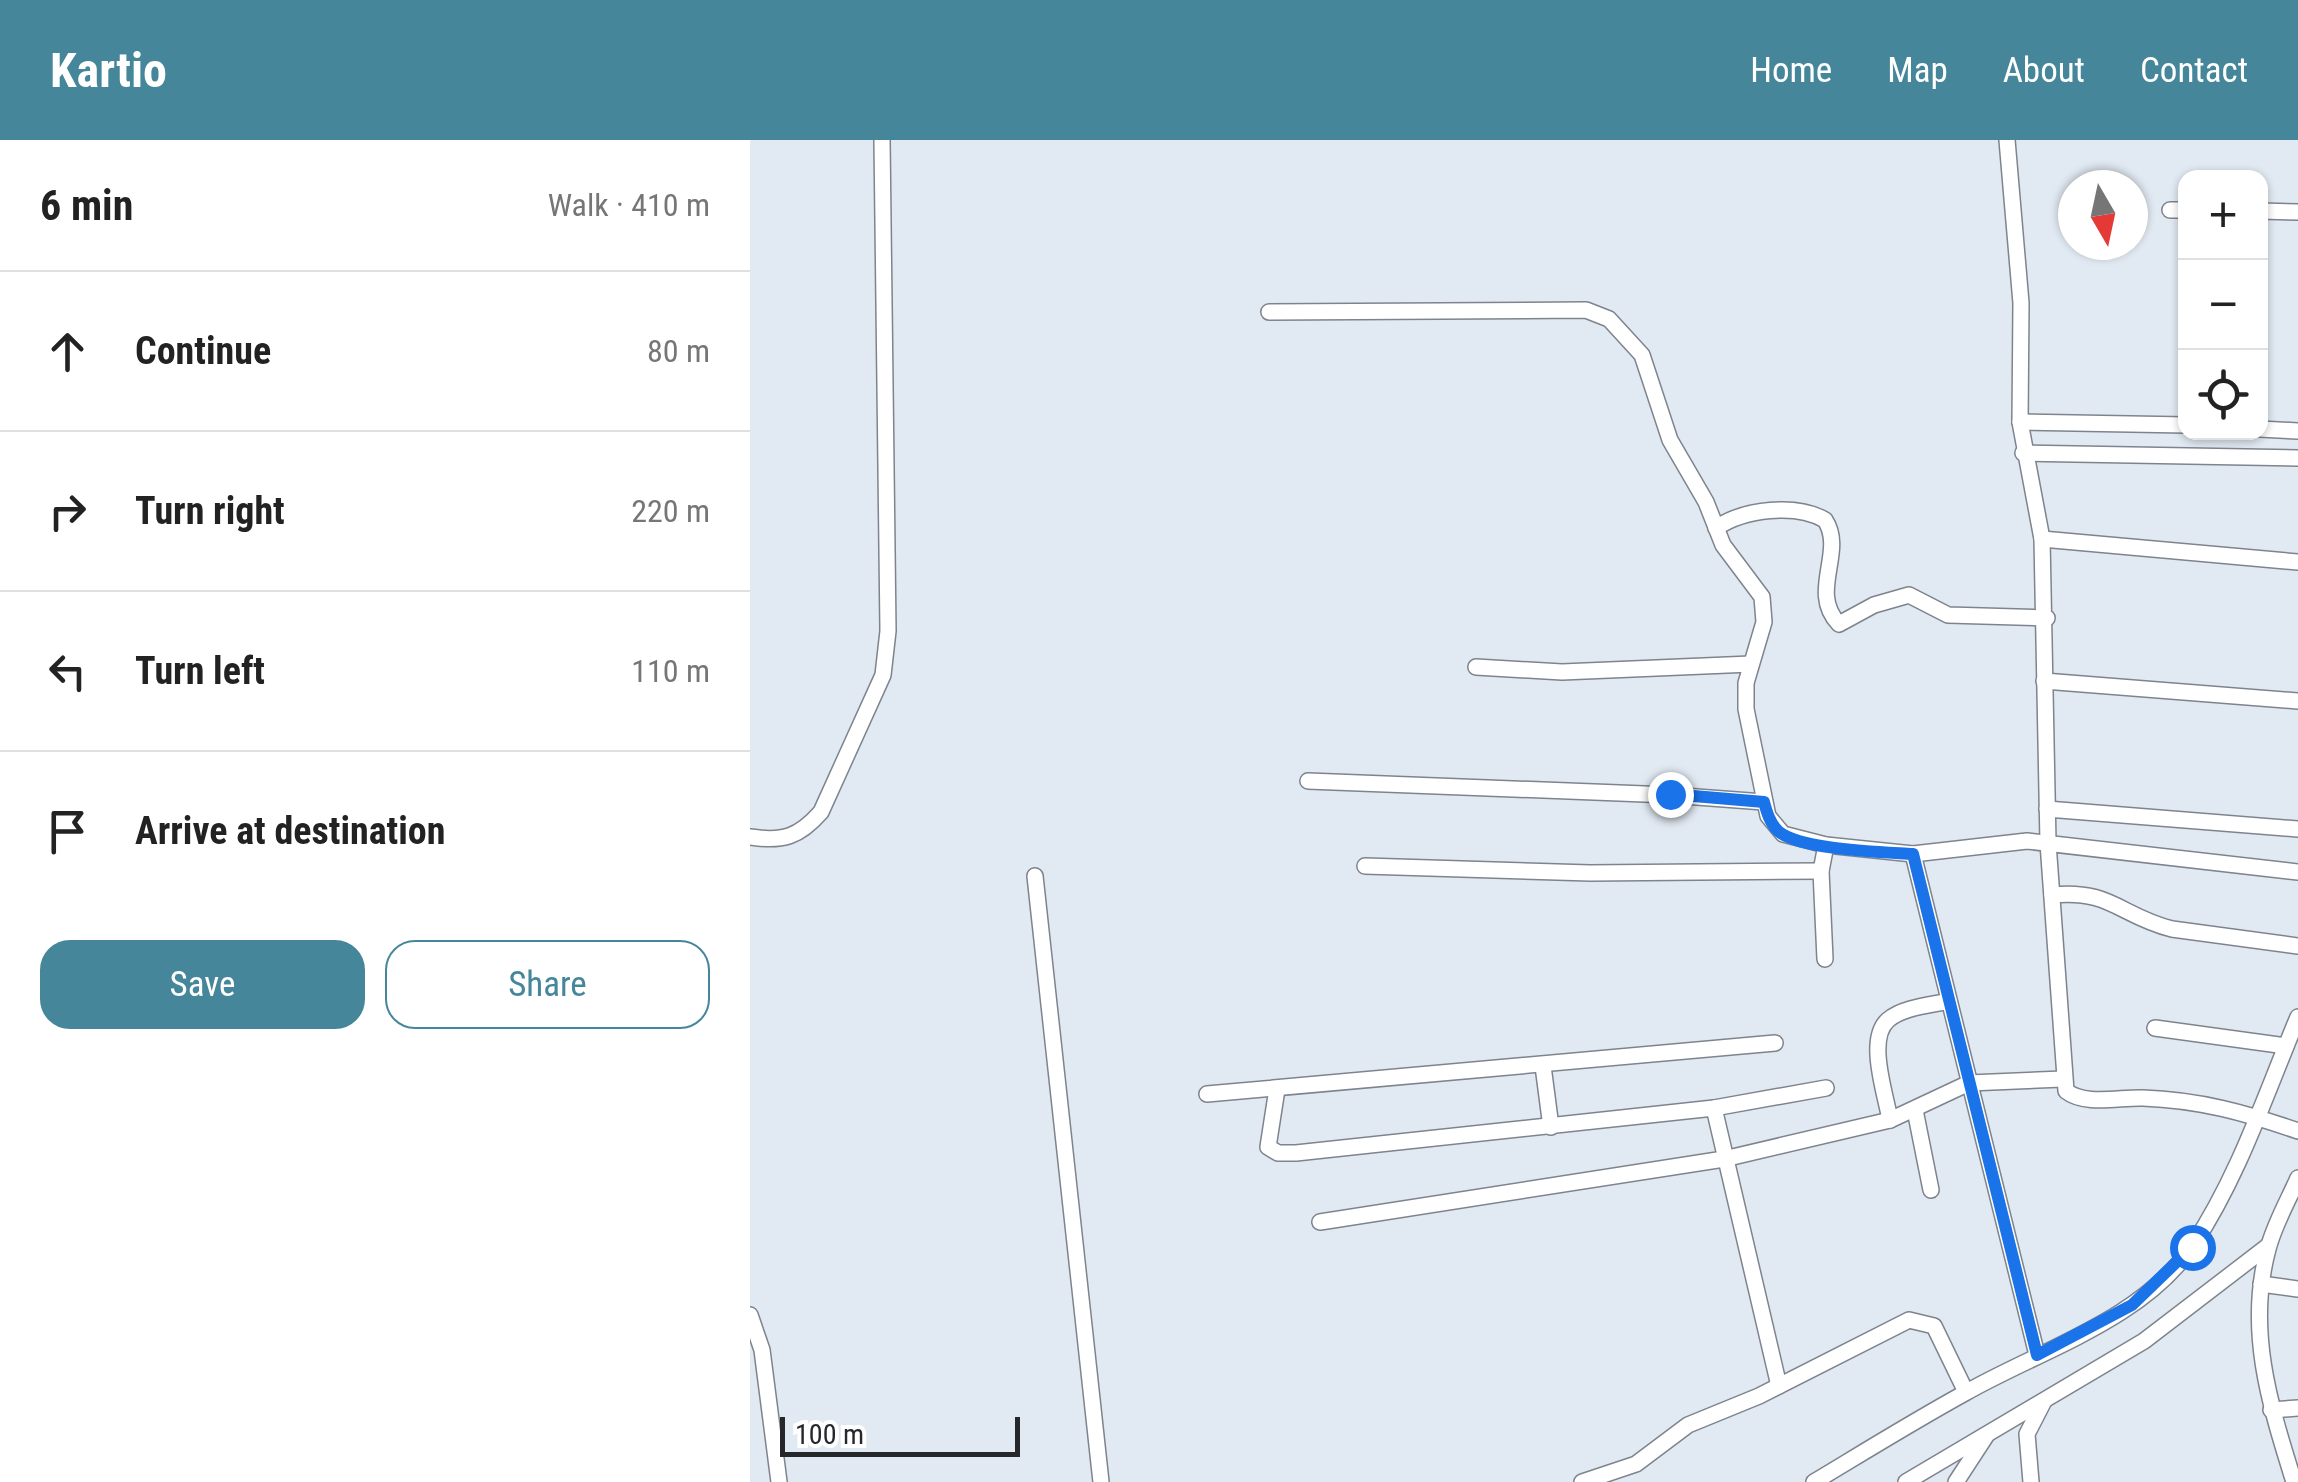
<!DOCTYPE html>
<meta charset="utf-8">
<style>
:root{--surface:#fff;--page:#f2f2f2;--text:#222;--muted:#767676;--line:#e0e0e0;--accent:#46869a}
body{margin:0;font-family:"Roboto Condensed",sans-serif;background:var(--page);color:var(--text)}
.controls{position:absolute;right:30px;top:30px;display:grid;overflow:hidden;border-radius:20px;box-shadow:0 2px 8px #0004}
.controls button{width:90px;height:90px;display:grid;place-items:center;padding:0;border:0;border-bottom:2px solid var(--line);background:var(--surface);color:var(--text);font:50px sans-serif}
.compass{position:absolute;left:1308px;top:30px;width:90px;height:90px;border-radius:50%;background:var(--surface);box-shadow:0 2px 8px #0004;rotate:171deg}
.scale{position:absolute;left:30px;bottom:25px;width:240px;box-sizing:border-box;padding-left:10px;border:5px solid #25272b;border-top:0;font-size:28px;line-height:35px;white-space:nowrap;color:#25272b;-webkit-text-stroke:8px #fff;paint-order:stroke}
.stop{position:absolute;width:30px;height:30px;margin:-22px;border:8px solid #1a73e8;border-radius:50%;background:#fff}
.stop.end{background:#1a73e8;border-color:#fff;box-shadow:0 2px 10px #0008}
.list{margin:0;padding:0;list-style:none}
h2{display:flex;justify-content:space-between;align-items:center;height:130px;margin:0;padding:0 40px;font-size:42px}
h2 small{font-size:32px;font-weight:400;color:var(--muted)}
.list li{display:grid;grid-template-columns:65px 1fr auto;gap:30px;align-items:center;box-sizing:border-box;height:160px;padding:0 40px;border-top:2px solid var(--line)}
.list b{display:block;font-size:38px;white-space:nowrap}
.list em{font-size:32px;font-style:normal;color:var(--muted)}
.actions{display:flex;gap:20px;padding:30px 40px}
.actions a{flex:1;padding:22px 0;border:2px solid var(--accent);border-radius:30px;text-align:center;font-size:35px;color:var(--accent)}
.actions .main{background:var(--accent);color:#fff}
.icon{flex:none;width:55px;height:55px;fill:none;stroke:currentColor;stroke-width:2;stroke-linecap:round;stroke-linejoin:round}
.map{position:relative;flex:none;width:1548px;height:1342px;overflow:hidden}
header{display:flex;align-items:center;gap:60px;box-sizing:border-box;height:140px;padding:0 50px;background:var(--accent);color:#fff}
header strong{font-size:48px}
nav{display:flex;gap:55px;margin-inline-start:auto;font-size:35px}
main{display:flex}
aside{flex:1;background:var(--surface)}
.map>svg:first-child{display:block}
</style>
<header>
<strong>Kartio</strong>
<nav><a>Home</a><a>Map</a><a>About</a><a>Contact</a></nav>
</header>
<main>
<aside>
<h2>6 min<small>Walk · 410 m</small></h2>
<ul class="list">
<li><svg class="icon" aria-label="ahead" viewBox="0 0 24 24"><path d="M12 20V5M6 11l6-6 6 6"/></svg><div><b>Continue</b></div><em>80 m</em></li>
<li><svg class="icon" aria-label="right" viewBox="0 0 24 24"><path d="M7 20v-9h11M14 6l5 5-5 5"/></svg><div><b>Turn right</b></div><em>220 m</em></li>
<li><svg class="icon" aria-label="left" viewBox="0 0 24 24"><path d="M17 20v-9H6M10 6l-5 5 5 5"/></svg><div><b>Turn left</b></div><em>110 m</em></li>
<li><svg class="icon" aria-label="arrive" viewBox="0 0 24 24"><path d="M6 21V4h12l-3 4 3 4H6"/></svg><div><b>Arrive at destination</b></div></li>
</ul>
<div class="actions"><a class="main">Save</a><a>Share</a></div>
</aside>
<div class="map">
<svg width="1548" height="1342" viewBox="0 0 1548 1342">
<rect width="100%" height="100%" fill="#e1e9f2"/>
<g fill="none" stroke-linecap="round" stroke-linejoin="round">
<defs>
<g id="minor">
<path d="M1257,0L1271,163L1270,282L1292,399L1298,703L1316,951C1335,966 1370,957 1393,958C1450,960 1496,973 1548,991"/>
<path d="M1420,70H1436"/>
<path d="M1510,71L1548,72"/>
<path d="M519,172L836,170L859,179L892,215L920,300L956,362L973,405L1012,457L1014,482L996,543V569L1018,676L1033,694L1076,705L1163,714L1277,701L1548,732"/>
<path d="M1270,282L1436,285"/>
<path d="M1510,289L1548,291"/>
<path d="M1273,313L1548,318"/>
<path d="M966,388C994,369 1046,363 1075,380C1096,412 1058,452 1089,484L1124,465L1159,455L1198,475L1297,478"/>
<path d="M1292,399L1548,422"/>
<path d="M726,527L812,532L1001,524"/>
<path d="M1294,541L1548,561"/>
<path d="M558,641L920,655L1014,662"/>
<path d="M1297,669L1548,689"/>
<path d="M0,697C33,702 49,697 71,672L133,535L138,491L132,0"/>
<path d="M1163,714L1287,1215"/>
<path d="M615,726L840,733L1071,731"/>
<path d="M285,736L351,1342"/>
<path d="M1302,755C1361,749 1370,776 1422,789L1548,806"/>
<path d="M1075,819L1071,731L1076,705"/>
<path d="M1405,888L1536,906"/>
<path d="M793,926L801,987"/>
<path d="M527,949L518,1007L528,1013H546L964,968L1076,948"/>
<path d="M457,954L1025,903"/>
<path d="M964,968L1029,1246"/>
<path d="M1165,970L1181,1050"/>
<path d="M1140,980C1136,955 1116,899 1138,880C1153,867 1182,865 1199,861"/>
<path d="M570,1082L974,1019L1140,980L1219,943L1313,939"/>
<path d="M1511,1144L1548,1149"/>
<path d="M0,1175L12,1210L29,1342"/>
<path d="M1521,1270L1548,1268"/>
<path d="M832,1342L886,1324L938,1285L1009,1256L1159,1180L1184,1186L1216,1252"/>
<path d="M1064,1342C1114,1312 1164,1281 1215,1253C1290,1210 1393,1180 1443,1105C1489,1036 1516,953 1548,877"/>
<path d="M1156,1342L1394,1201L1518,1106"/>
<path d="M1206,1342L1236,1296"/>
<path d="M1281,1342L1277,1294L1294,1261"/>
<path d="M1544,1342C1520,1265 1496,1190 1518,1109C1524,1085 1538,1061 1548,1038"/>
</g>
</defs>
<use href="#minor" stroke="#7e848d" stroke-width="18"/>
<use href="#minor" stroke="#fff" stroke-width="15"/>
</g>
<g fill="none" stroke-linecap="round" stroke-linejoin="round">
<path stroke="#1a73e8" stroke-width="12" d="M920,654L1014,662C1017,673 1020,683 1028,691C1050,710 1133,712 1163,714L1287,1215L1382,1165L1442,1107"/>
</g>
</svg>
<div class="controls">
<button>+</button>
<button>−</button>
<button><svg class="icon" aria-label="locate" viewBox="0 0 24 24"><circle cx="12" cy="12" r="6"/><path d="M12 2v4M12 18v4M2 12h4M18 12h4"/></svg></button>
</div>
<svg class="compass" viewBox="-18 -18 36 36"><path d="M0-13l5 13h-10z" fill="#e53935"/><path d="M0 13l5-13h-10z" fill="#767676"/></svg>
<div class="scale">100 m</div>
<div class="stop" style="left:1442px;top:1107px"></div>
<div class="stop end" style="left:920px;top:654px"></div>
</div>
</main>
